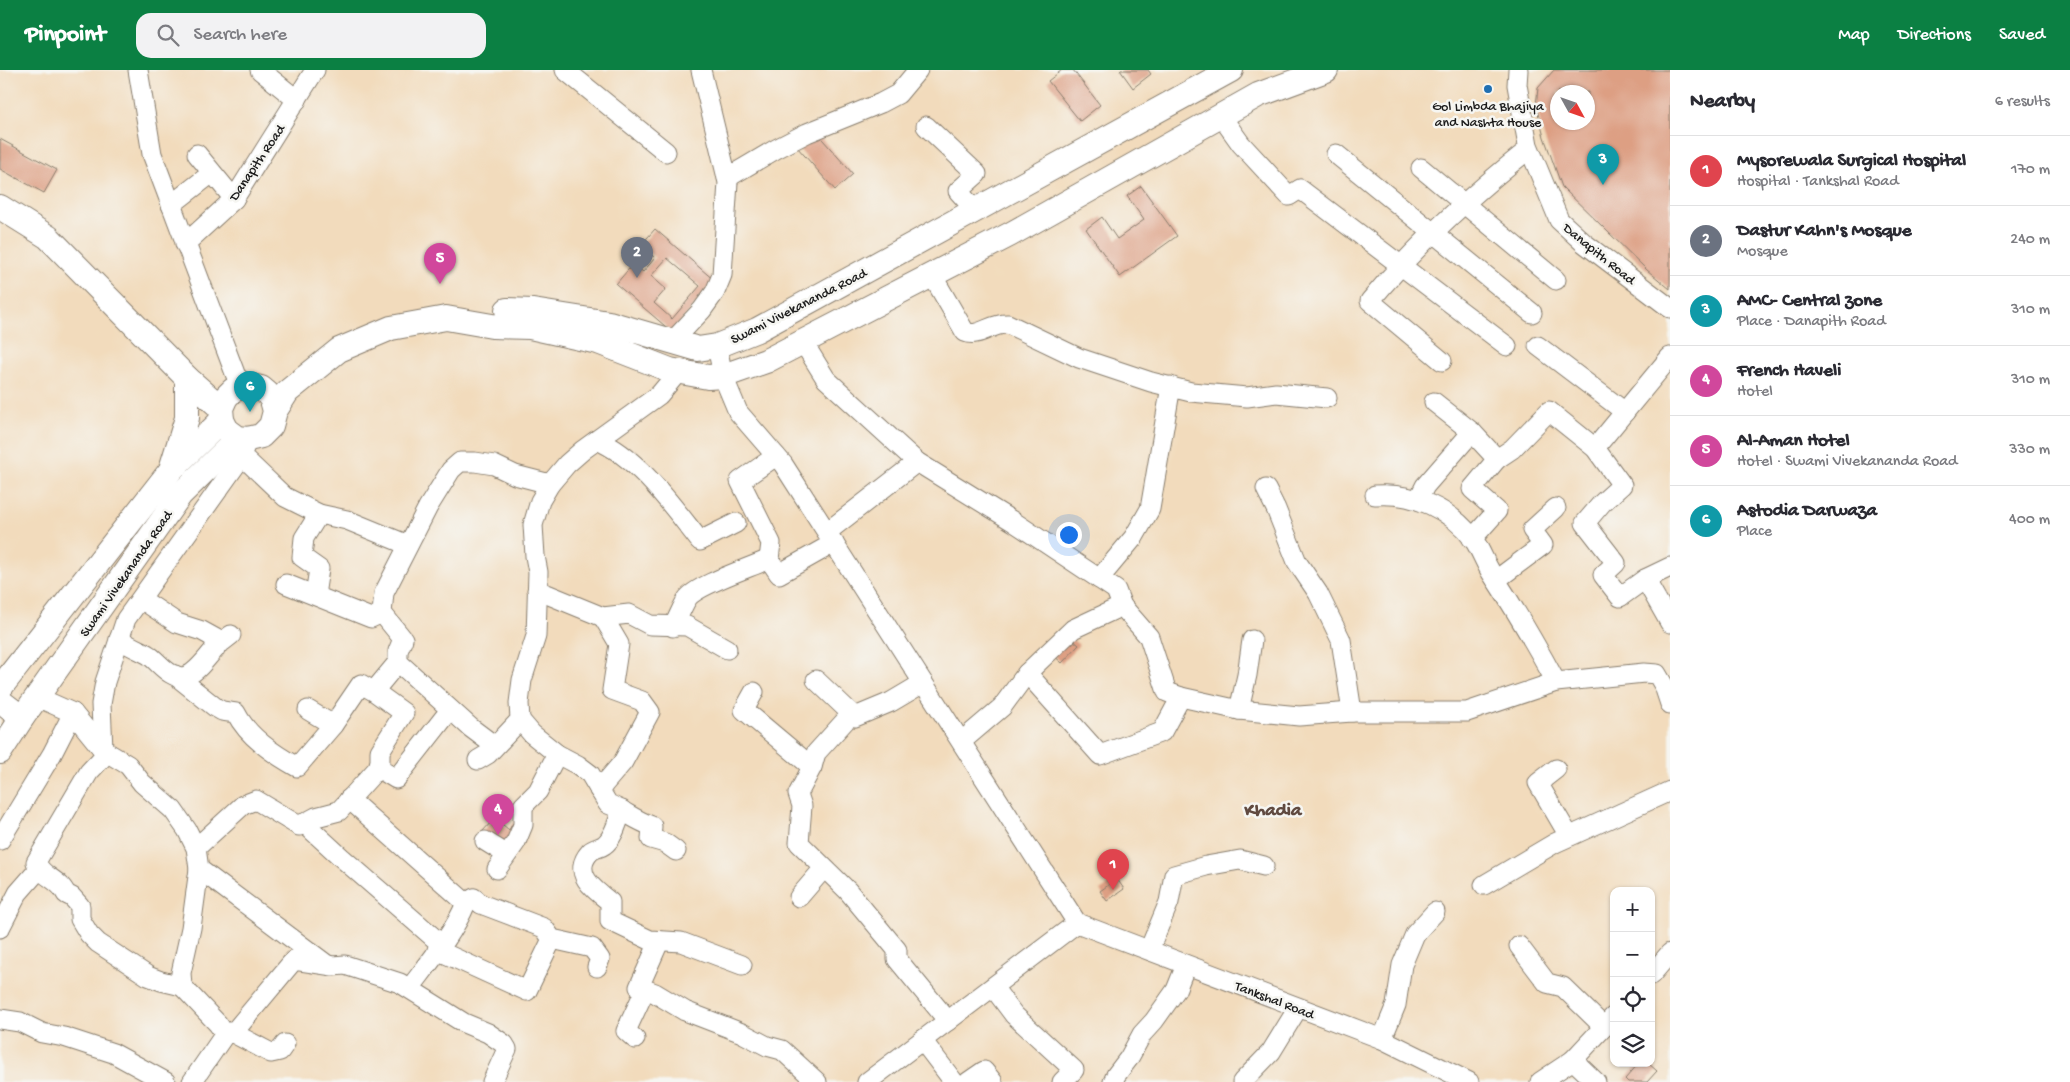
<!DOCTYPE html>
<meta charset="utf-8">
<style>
:root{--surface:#fff;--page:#f2f2f3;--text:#2b2b33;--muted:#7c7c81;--line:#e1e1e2;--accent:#0b8043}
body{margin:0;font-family:"Gochi Hand",sans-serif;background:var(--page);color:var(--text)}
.controls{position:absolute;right:15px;bottom:15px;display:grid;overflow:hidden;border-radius:10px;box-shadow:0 1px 4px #0004}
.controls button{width:45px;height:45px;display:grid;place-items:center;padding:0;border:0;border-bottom:1px solid var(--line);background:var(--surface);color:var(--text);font:25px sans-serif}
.compass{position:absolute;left:1550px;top:15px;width:45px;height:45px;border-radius:50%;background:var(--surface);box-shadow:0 1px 4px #0004;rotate:130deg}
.you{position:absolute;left:1068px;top:464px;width:18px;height:18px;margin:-12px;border:4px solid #fff;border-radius:50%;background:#1a73e8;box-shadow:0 0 0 8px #1a73e833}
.badge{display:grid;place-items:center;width:32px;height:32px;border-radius:50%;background:var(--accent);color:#fff;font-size:16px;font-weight:700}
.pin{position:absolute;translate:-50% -41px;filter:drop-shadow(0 1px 2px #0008)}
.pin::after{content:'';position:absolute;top:26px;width:18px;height:15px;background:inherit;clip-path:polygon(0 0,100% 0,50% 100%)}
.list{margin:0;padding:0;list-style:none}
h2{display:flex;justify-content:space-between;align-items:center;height:65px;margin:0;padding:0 20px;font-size:21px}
h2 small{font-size:16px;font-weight:400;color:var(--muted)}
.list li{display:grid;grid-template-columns:32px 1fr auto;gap:15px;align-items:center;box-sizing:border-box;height:70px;padding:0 20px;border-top:1px solid var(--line)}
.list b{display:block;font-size:19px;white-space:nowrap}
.list p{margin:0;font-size:16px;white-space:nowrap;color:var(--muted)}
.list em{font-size:16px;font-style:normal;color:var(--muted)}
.icon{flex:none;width:28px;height:28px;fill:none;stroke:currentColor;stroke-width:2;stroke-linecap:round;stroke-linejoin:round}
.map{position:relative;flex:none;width:1670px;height:1012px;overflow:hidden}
header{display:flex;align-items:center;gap:30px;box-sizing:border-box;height:70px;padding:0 25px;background:var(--accent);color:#fff}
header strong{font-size:24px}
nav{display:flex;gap:28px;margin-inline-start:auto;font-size:18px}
.search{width:350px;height:45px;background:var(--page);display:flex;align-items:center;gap:12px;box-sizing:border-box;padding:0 18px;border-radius:15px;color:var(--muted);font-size:19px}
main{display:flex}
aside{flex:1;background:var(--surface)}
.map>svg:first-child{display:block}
</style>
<header>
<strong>Pinpoint</strong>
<div class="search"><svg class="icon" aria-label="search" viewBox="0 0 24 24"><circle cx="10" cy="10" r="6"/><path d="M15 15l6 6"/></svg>Search here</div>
<nav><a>Map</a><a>Directions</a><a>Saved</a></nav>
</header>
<main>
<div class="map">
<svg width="1670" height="1012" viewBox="0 0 1670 1012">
<rect width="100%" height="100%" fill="#f6f6f2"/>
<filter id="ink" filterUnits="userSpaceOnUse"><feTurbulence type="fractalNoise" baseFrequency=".02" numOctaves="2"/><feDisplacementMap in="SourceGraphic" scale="10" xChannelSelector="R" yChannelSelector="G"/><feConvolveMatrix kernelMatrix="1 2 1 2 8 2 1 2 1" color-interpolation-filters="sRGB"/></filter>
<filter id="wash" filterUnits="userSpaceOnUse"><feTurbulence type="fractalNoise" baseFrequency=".0096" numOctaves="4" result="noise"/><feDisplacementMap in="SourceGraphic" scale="20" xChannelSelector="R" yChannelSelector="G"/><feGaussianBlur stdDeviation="1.12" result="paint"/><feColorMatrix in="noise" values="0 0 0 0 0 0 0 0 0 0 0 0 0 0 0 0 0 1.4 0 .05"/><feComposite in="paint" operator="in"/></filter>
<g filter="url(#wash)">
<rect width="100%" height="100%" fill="#f2dbbc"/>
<g id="blocks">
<g fill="#dd9f83" fill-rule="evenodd">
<path d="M1062,0H1073L1100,35L1080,51L1048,11Z"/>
<path d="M1120,0H1148L1151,4L1133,18Z"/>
<path d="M1554,0H1670V219L1647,200L1562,117L1544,67L1536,36L1538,18ZM1558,22H1588V52H1558Z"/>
<path d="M815,61L853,104L835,120L797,77Z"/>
<path d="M0,69L57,100L44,123L0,99Z"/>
<path d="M1141,116L1177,166L1120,207L1086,159L1102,147L1117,169L1144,150L1127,126Z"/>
<path d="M655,159L715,211L672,262L616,214L633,194L643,202L655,188L641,175ZM667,188L700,216L672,249L654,233L666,219L651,206Z"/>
<path d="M1067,565L1079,575L1062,593L1051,583Z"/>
<path d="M495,748L509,760L513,753L519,758L502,780L481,763Z"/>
<path d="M1117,809L1124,819L1107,831L1100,821Z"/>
<path d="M1639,993H1648L1657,1001L1647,1012H1628L1625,1009Z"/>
</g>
</g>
</g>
<g filter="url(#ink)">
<use href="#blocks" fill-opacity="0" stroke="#877c6c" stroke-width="1"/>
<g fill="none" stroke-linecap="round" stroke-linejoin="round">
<defs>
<g id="minor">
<path d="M138,0L152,84L236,306L246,315"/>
<path d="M260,0L297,30"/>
<path d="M565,0L666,82"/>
<path d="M1518,0L1517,15L1528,75L1559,150L1584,173L1670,238"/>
<path d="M1221,46L1241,74L1289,126L1300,119L1507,276"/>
<path d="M926,56L977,104L958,121L975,140"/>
<path d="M197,84L234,129"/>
<path d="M1336,84L1532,243"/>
<path d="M1421,98L1556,210"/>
<path d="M727,108L776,79L807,63L881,33L898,24L918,0"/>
<path d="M171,135L212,103"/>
<path d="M185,174L234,129L315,0"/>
<path d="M932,205L965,262C979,268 991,253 1008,254L1079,288L1151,312L1191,322L1247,327L1276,323L1327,328"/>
<path d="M803,272L826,309L917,392L1014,452L1116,520L1122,536"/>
<path d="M671,273L702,240L715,222L722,205L728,112L701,0"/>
<path d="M717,276L723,306L738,342L783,394L1077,853"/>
<path d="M1538,276L1625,342"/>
<path d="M1442,291L1370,231C1417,174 1471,125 1529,79"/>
<path d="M1434,332L1472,362L1497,389L1472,419L1497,441L1472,469"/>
<path d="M597,370C638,387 673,437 700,471L736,453"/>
<path d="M1595,378L1670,287"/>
<path d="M241,385L285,427L319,444L304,468L302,487L319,499L315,525"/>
<path d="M776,386L740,411L771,473L769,489L779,504L834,473"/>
<path d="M1497,389L1512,379L1549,341L1595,378L1622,415L1602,433L1585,453L1616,493L1603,505L1620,527L1645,509L1670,553"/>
<path d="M1266,419L1276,439L1297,492L1318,523L1341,570L1352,642"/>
<path d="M1375,425C1413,422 1451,439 1474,470C1481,481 1485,493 1492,504C1515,539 1536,575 1556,612"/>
<path d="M1418,430L1425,416L1472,362"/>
<path d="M319,444L347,450L408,475"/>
<path d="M827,462L917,392"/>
<path d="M1099,509L1134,467L1150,439L1171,316"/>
<path d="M1645,509L1670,497"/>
<path d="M1496,510L1543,475L1532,460L1556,438"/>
<path d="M286,514L371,548L382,543L384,523L428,437L451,400L460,392H475L494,395L515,405L550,414"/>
<path d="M537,520L603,547L629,544L650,555L687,556L727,579"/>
<path d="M141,529L177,553L202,561L222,572L231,565"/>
<path d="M382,543L403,569L398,581V592L471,658L495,676"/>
<path d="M673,557C678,548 682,537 687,529C696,515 752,497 769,489"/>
<path d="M119,569C128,575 137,579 147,584C158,590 170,611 186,606C197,603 207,587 215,579V570"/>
<path d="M1027,603L1100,685L1162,662L1181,627"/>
<path d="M175,605L215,637L222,641L236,643C248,667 274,684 297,697L333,655"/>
<path d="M816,610L855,647L891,632L923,613"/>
<path d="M374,621L398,592"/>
<path d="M754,622L744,640L812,697"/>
<path d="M1239,640L1247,605L1252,570"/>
<path d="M73,643L103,680L128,695L142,713L173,740L187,760L196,778L199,799L191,858L181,903L182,916L218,954L225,964L192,1012"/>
<path d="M520,650L532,664L557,684L578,695L590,704L608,734C624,740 636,751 652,756L651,769L665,773L676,781"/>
<path d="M845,651L816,683L812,697L798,724L802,736L799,773L848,821L897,880V889L948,951"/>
<path d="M962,671L1002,637L1027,603L1073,559L1122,536L1149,567L1167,622L1181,627L1239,640L1299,646L1352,642H1467L1556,612L1644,603L1657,604L1664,616L1670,634"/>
<path d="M103,680L101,634L105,612L126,549L238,392L248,369"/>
<path d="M107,683L89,702L36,792C41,807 60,809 66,824L72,827L80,836V849L89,864L98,873L148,906L161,911L182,916"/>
<path d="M478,690L488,684L520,650L519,633L522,610L536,566L538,502L535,486L533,455L540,431L550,414L567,394L583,380L659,325L679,301"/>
<path d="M378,698L396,709L450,640"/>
<path d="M1556,699L1538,713L1569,766"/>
<path d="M599,720L623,692L650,642L642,631L612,620L619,574L603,547"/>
<path d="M349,729L466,833L474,828L481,834L544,858L552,869L592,878L600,889L597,897"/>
<path d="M622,740C618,750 614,768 604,775C600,778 594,778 590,782C571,803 594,820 610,832V851L650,870L681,872L742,895"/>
<path d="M304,753L342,788L441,874"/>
<path d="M0,770L52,684L73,643L37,627"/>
<path d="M485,771L506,784"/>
<path d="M196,778L243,735L256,730L299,756L316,747L339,741L378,698L380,691V681L404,643L375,622L361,614L333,655L308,640"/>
<path d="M199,799L326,894"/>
<path d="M497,799L516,772L523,755V736L538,721L557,684"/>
<path d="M1484,815L1555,773L1670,721"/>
<path d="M799,827L824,798"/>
<path d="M1077,853L1382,969L1469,1012"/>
<path d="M0,858L18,823L39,799"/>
<path d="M659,872L639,917L655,923L685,941L742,963L767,976L782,980L817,1012"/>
<path d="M1519,876L1547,913L1563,917L1604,957"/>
<path d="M437,880L527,921L552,869"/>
<path d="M1149,880L1169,832L1174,805L1206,796L1240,790L1264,796"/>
<path d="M1651,905L1670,883"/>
<path d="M993,917L1014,945L1074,1000L1062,1012"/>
<path d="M410,918C429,893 454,863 466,833"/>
<path d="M0,949L20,952L42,963L64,967L113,983L166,1012"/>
<path d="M233,963L271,983L280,981L285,974"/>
<path d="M225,964L233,963L294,890L333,896L345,895L400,913L464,953L488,963L504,974L507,979L492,1012"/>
<path d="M635,969L626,961L645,920"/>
<path d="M1382,969L1396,935L1402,895L1415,864L1435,842"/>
<path d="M922,970L954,1012"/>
<path d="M867,1012L1077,853"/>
<path d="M968,1012L984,1001L993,1012"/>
<path d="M1113,1012L1116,1005L1129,988L1142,964L1154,951L1176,920L1186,895"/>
<path d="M1242,1012L1271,982L1298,938"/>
<path d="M1540,1012L1573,990"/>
<path d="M1596,1012L1573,990L1614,946"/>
</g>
<g id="major">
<path d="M0,137L48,167L187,308L221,338"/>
<path d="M507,240L533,241L609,253L698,279L717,276L757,260L1231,0"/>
<path d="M275,341L272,330L267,323L261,318L246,315L233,320L226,327L221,338L222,350L227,360L238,368L248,369L261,366L271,356L275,341L287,322L339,280L391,258L446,248L492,256L530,257L598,272L670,300L708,307L723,306L766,291L1011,164L1258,25L1326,0"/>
<path d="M172,396L187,348V308"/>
<path d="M0,618L171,400L222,350"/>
<path d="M0,631L22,648"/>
<path d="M0,682L22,648L180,425L238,368"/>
</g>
</defs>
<use href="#minor" stroke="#877c6c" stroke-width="21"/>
<use href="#major" stroke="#877c6c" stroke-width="26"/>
<use href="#minor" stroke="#fff" stroke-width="19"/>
<use href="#major" stroke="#fff" stroke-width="24"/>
</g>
</g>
<circle fill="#1f6fb2" stroke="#f6f6f2" stroke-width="2" cx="1488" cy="19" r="5"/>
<g text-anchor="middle" stroke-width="5" stroke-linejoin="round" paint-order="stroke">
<g font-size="14" fill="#1c1c1c" stroke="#f6f6f2">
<text x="1488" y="40">Gol Limbda Bhajiya<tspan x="1488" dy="16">and Nashta House</tspan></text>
</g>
<g font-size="14" fill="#1c1c1c" stroke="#f6f6f2">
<text transform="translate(256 92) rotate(-56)" y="5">Danapith Road</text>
<text transform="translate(1600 183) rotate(39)" y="5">Danapith Road</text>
<text transform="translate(798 235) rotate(-27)" y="5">Swami Vivekananda Road</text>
<text transform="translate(125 503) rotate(-55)" y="5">Swami Vivekananda Road</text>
<text transform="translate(1275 929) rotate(21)" y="5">Tankshal Road</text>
</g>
<g font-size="19" font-weight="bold" fill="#604a40" stroke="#f6f6f2">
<text x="1273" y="745">Khadia</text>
</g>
</g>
</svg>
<div class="controls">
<button>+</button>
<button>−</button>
<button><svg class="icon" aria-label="locate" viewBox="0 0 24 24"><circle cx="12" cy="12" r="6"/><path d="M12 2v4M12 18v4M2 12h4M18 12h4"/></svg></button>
<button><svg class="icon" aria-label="layers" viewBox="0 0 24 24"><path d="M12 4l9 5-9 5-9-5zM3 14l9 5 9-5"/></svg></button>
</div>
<svg class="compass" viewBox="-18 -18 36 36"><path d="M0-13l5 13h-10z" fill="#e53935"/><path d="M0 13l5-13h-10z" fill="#7c7c81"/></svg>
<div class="you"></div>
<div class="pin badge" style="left:1113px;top:820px;background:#e0444e">1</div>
<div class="pin badge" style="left:637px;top:208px;background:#6b7280">2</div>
<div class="pin badge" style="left:1603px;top:115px;background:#0f9aa8">3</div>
<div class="pin badge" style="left:498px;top:765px;background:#d1479c">4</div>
<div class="pin badge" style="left:440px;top:214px;background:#d1479c">5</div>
<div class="pin badge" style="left:250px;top:342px;background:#0f9aa8">6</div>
</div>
<aside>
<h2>Nearby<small>6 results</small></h2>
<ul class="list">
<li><span class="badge" style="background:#e0444e">1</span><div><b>Mysorewala Surgical Hospital</b><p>Hospital · Tankshal Road</p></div><em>170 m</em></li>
<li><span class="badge" style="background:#6b7280">2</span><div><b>Dastur Kahn's Mosque</b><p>Mosque</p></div><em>240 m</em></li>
<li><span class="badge" style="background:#0f9aa8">3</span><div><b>AMC- Central zone</b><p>Place · Danapith Road</p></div><em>310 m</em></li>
<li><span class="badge" style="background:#d1479c">4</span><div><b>French Haveli</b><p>Hotel</p></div><em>310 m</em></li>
<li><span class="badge" style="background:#d1479c">5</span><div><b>Al-Aman Hotel</b><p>Hotel · Swami Vivekananda Road</p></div><em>330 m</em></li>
<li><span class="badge" style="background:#0f9aa8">6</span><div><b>Astodia Darwaza</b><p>Place</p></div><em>400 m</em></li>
</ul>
</aside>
</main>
